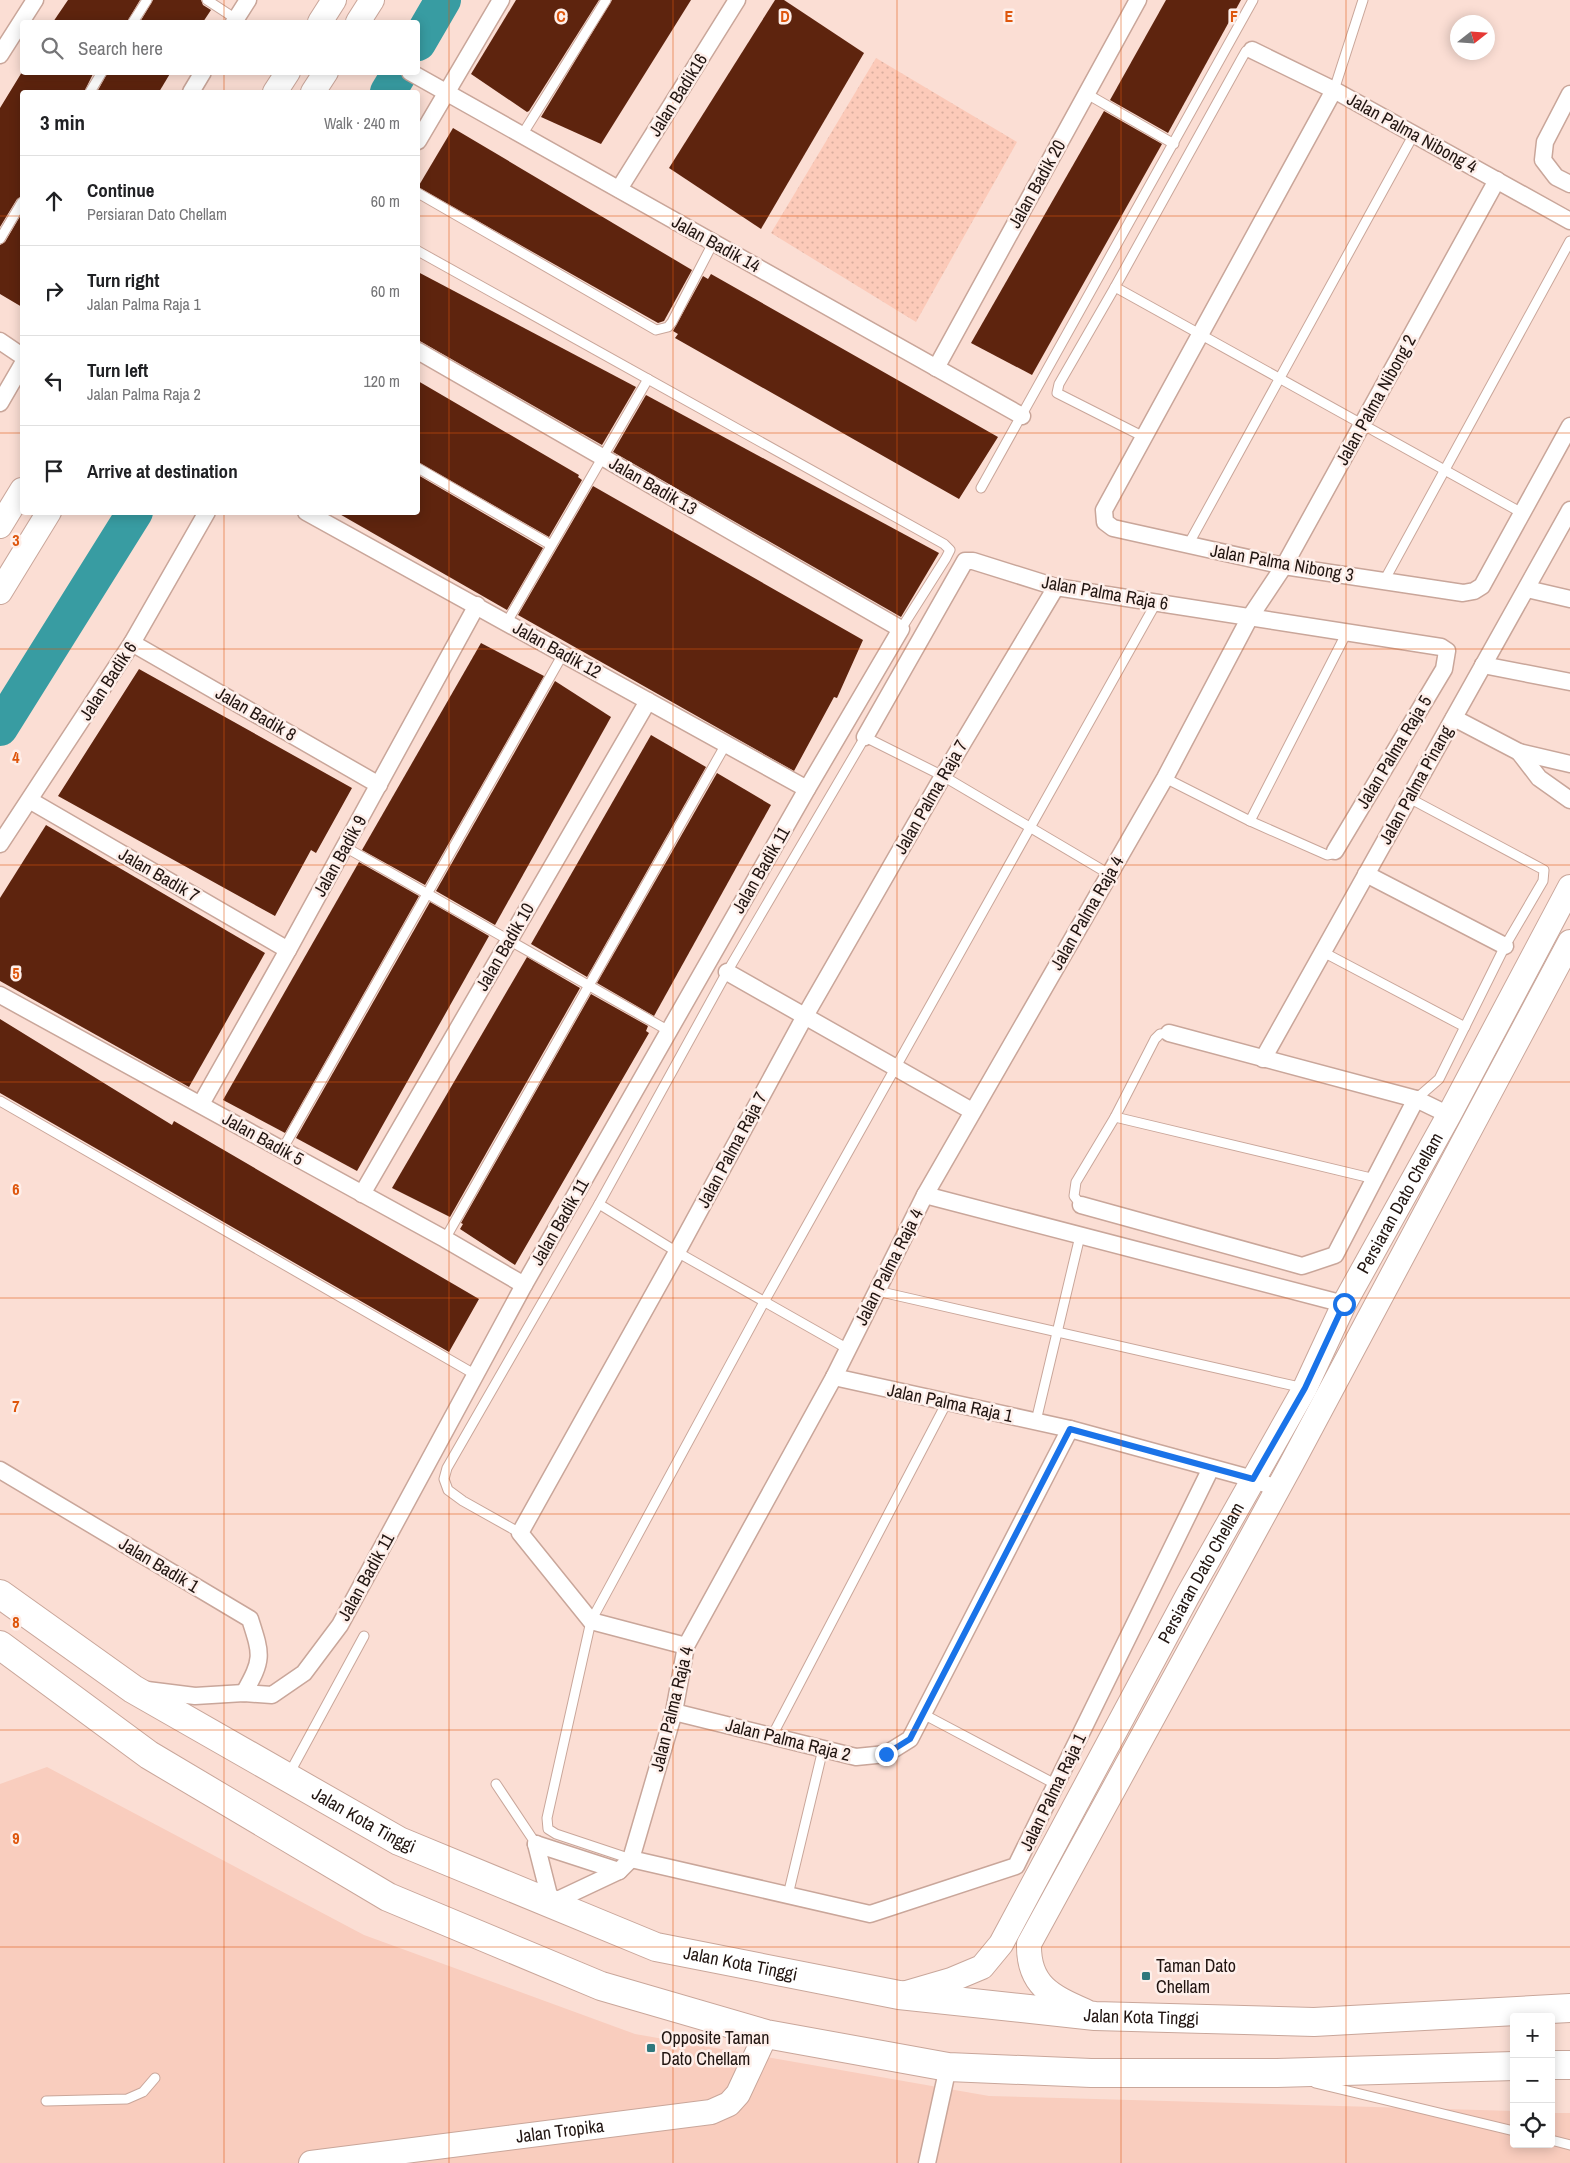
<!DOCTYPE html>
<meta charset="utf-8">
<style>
:root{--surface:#fff;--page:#f6f6f6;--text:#202124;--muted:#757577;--line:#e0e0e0}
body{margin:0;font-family:"Archivo Narrow",sans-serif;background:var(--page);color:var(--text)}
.controls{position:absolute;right:15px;bottom:15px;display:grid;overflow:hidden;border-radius:5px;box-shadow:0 2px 12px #0003}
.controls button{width:45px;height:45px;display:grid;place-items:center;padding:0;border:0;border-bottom:1px solid var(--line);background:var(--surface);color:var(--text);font:25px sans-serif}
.compass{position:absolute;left:1450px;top:15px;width:45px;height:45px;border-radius:50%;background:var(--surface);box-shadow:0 2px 12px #0003;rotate:73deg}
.stop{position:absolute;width:15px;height:15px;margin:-11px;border:4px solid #1a73e8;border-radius:50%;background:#fff}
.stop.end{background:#1a73e8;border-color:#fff;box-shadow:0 1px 5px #0008}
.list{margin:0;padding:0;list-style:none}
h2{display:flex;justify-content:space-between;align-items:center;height:65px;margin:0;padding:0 20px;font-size:21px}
h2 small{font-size:16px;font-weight:400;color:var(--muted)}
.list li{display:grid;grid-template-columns:32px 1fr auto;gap:15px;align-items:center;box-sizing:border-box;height:90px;padding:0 20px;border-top:1px solid var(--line)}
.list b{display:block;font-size:19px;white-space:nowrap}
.list p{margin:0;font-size:16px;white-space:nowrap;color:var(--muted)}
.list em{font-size:16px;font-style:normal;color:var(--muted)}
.icon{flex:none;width:28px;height:28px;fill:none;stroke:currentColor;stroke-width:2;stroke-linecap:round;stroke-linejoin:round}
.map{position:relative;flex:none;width:1570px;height:2163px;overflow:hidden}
.search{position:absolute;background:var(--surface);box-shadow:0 2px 12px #0003;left:20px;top:20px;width:400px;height:55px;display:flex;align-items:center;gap:12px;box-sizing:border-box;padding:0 18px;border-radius:5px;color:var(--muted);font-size:19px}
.panel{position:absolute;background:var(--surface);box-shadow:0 2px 12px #0003;left:20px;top:90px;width:400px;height:425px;border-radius:5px}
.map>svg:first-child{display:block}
</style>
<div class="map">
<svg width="1570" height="2163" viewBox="0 0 1570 2163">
<defs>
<pattern id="grass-dots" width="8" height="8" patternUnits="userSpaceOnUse" patternTransform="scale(1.25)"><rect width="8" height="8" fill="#fccab9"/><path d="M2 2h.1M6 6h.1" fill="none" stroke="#d8ad9e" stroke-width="1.8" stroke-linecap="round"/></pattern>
</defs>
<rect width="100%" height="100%" fill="#fbded4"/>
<path fill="#f9cdbe" d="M47,1767L364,1935L635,2034L989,2096L1514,2111V2144H1551V2113H1570V2163H0V1784Z"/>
<path fill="url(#grass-dots)" d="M876,58L1017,142L916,322L771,233Z"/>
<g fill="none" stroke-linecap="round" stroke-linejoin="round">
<g stroke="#389ca2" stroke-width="36">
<path d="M418,43L443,0"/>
<path d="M388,92L400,72"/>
<path d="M0,728L135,512"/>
</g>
</g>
<g fill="#5e240e">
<path d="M68,0H140L127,22H53Z"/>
<path d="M153,0H201L203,5L211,10L203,22H140Z"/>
<path d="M516,0H599L529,111L527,112L471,74Z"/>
<path d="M612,0H691L601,144L541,117Z"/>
<path d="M775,0H784L864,53L761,229L669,168Z"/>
<path d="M1166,0H1241L1168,133L1110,100Z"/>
<path d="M22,72H94L84,92H22V196L17,199L0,227V108Z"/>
<path d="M108,72H171L159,92H97Z"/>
<path d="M1104,111L1162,144L1032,375L971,343Z"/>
<path d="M453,128L692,270L664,321L658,323L418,187Z"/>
<path d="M22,213V307L0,294V245L5,242Z"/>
<path d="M418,272L636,387L602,445L418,340Z"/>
<path d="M711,274L998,437L959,499L675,338L678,334L673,331L703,276L708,279Z"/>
<path d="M418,381L579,475L578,477L582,480L549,537L418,462Z"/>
<path d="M646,395L939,553L901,617L613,452Z"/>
<path d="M418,475L543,548L507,610L336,512H418Z"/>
<path d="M593,486L863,640L837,698L834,697L794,771L518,615Z"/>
<path d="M481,643L544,676L425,885L362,850Z"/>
<path d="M139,669L352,788L316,853L311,850L275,916L58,796Z"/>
<path d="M555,681L611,717L495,925L436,891Z"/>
<path d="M651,735L706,767L587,977L531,944Z"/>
<path d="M717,773L771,805L654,1016L597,983Z"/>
<path d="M46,825L265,953L189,1087L0,981V898Z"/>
<path d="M359,862L419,896L285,1133L223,1100Z"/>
<path d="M430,902L489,936L357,1171L296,1138Z"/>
<path d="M527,957L580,988L450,1217L392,1188Z"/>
<path d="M591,994L648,1026L646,1031L649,1033L515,1265L460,1229L463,1224L461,1223Z"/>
<path d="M0,1019L172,1125L174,1121L479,1299L449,1352L0,1093Z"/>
</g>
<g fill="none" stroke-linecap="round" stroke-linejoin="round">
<defs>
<g id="lane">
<path d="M207,0L236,19"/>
<path d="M133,22L147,0"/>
<path d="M1252,50L1246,51L1242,58L1115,287L1522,513"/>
<path d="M1334,90L1363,0"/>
<path d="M90,92L102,72"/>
<path d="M1087,94L1174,144"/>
<path d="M522,135L606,0"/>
<path d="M418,193L656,330L668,327L672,322L713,243"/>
<path d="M0,239L22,202"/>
<path d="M418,251L944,544L950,550L946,558L901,629"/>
<path d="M1115,287L1059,384L1057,393L1144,437"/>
<path d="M418,468L551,545"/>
<path d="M981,488L1253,0"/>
<path d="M1188,545L1414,134"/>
<path d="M1384,581L1570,241"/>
<path d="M507,622L648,379"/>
<path d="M1165,778L1250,821L1327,855L1332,854L1335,851"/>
<path d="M1409,798L1544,870L1543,881L1505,946L1439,1079L1416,1099"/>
<path d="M1250,821L1346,634"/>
<path d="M345,847L669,1031"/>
<path d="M1323,952L1465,1027"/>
<path d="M0,1101L476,1375"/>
<path d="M1115,1117L1375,1179"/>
<path d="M282,1150L563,654"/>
<path d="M599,1204L677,1252L848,1349"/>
<path d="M1081,1205L1074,1196L1076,1182L1115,1117L1155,1039L1160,1034L1169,1033"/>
<path d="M445,1239L726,744"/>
<path d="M877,1291L1304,1388"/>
<path d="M1036,1421L1080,1236"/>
<path d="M520,1533L463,1501L448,1490L444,1479L447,1468L599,1204L727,972L865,737L943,776L1109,874"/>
<path d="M923,1714L1057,1785"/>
<path d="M772,1736L947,1402"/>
<path d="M289,1774L364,1636"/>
<path d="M496,1784L536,1844"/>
<path d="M631,1859L556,1834L548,1829L547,1818L591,1621L764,1302L1156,603"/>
<path d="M788,1895L823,1749"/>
<path d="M1315,2083L1514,2131"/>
<path d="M46,2101L127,2099L143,2092L155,2078"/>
<path d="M1551,2140L1570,2145"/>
</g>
<g id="street">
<path d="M234,22L248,0"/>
<path d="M1252,50L1334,90L1570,221"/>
<path d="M0,55L35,0"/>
<path d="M410,72L1022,416"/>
<path d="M1334,90L1104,510L1105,522L1113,528L1284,566L1463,593L1474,591L1482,586L1570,426"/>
<path d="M191,92L203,72"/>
<path d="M1570,94L1545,142L1543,160L1556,177L1570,184"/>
<path d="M418,141L501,0"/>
<path d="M619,189L737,0"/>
<path d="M0,341L22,356"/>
<path d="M936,368L1138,0"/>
<path d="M0,403L22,365"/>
<path d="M306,512L807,789"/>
<path d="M1527,589L1570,599"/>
<path d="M132,643L379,785"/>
<path d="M1483,665L1570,682"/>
<path d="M1454,718L1519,752L1570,764"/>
<path d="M865,737L965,561H973L1056,587L1441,647L1447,651L1444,669L1335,851"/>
<path d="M1519,752L1539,778L1570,800"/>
<path d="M31,801L288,950"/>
<path d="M0,844L132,643L207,512"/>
<path d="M1366,874L1505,946"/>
<path d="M727,972L972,1111"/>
<path d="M0,995L445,1239L524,1285"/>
<path d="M1169,1033L1416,1099L1449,1115"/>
<path d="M1263,1059L1570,510"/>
<path d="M201,1104L288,950L477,605"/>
<path d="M362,1194L648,701"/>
<path d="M925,1195L1344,1304"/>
<path d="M1081,1205L1302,1266L1335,1255L1416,1099"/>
<path d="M834,1377L1070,1429L1253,1479L1278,1489"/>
<path d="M0,1470L250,1619C262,1656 263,1659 244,1693"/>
<path d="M686,1646L591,1621L520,1533L677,1252L805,1016L943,776L1056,587"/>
<path d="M147,1690L195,1696L244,1693L272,1695L304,1673L340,1625L524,1285L807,789L901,629L418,351"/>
<path d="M674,1712L856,1757L886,1754L910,1739L1070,1429"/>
<path d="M536,1844L551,1903L619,1871L631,1859L674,1712L686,1646L834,1377L925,1195L1165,778L1250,617L1284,566L1497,180"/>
<path d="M536,1844L619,1871"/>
<path d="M631,1859L870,1914L1016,1866L1211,1468"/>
<path d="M927,2163L948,2067"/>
</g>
<g id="secondary">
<path d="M320,22L334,0"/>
<path d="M358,22L372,0"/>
<path d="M275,92L288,72"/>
<path d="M313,92L326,72"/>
<path d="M0,526L22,490"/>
<path d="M0,592L49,512"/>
<path id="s1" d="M903,1994L951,1980L982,1967L1001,1944L1188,1595L1305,1388L1344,1304L1449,1115L1570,887"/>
<path d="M1085,2011C1051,1996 1028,1985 1029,1944L1292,1463L1570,942"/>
<path id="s2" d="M311,2163L711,2112L729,2104L738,2094L766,2034"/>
</g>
<g id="highway">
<path id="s3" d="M0,1594L133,1689L399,1841L656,1947L899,1995L1095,2016L1314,2022L1570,2008"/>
<path d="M0,1645L149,1755L388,1897L601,1986L766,2034L948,2067L1091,2073H1277L1514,2066"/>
<path d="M1551,2065H1570"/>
</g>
</defs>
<use href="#lane" stroke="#c9a69a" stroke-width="11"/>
<use href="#street" stroke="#c9a69a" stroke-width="19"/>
<use href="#secondary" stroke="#c9a69a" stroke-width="26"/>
<use href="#highway" stroke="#c9a69a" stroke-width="30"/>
<use href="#lane" stroke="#fff" stroke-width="9"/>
<use href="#street" stroke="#fff" stroke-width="16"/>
<use href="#secondary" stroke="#fff" stroke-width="24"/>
<use href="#highway" stroke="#fff" stroke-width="28"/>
</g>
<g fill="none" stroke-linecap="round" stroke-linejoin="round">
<path stroke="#1a73e8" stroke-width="6" d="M886,1754L910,1739L1070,1429L1253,1479L1305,1388L1344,1304"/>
</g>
<path fill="none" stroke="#de560c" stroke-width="1" stroke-opacity="0.55" d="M224,0V22M449,0V2163M673,0V2163M897,0V2163M1121,0V2163M1346,0V2163M224,72V92M0,216H22M418,216H1570M0,433H22M418,433H1570M224,512V2163M0,649H1570M0,865H1570M0,1082H1570M0,1298H1570M0,1514H1570M0,1730H1570M0,1947H1570"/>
<g fill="#2f787d" stroke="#feefea" stroke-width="2">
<rect x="1141" y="1971" width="10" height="10" rx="2.5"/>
<rect x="646" y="2043" width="10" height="10" rx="2.5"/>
</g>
<g text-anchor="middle" stroke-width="5" stroke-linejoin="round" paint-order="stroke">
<g font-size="18" fill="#211511" stroke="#feefea">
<text transform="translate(678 95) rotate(-58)" y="6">Jalan Badik16</text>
<text transform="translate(1412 133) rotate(29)" y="6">Jalan Palma Nibong 4</text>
<text transform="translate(1037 184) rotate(-61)" y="6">Jalan Badik 20</text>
<text transform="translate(716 244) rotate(29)" y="6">Jalan Badik 14</text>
<text transform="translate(1376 400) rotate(-61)" y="6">Jalan Palma Nibong 2</text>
<text transform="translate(653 486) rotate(30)" y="6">Jalan Badik 13</text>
<text transform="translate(1282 563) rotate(10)" y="6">Jalan Palma Nibong 3</text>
<text transform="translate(1105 593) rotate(10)" y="6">Jalan Palma Raja 6</text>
<text transform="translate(557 650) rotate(29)" y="6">Jalan Badik 12</text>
<text transform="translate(108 681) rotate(-57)" y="6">Jalan Badik 6</text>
<text transform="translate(256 714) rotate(30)" y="6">Jalan Badik 8</text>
<text transform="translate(1394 752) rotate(-59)" y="6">Jalan Palma Raja 5</text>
<text transform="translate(1416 785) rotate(-61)" y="6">Jalan Palma Pinang</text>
<text transform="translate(931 797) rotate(-60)" y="6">Jalan Palma Raja 7</text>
<text transform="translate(340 856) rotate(-61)" y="6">Jalan Badik 9</text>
<text transform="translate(761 870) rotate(-60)" y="6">Jalan Badik 11</text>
<text transform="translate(159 875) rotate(30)" y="6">Jalan Badik 7</text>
<text transform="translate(1087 913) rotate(-60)" y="6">Jalan Palma Raja 4</text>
<text transform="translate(505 947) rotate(-60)" y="6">Jalan Badik 10</text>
<text transform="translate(263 1139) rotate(29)" y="6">Jalan Badik 5</text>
<text transform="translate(732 1150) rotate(-62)" y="6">Jalan Palma Raja 7</text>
<text dy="6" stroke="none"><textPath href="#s1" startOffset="955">Persiaran Dato Chellam</textPath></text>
<text transform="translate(560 1222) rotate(-60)" y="6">Jalan Badik 11</text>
<text transform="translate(889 1267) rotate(-63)" y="6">Jalan Palma Raja 4</text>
<text transform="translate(950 1403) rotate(12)" y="6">Jalan Palma Raja 1</text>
<text transform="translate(159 1565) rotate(31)" y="6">Jalan Badik 1</text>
<text dy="6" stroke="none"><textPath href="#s1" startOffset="535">Persiaran Dato Chellam</textPath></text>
<text transform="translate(366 1577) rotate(-61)" y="6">Jalan Badik 11</text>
<text transform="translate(672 1709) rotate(-76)" y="6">Jalan Palma Raja 4</text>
<text transform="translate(788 1740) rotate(14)" y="6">Jalan Palma Raja 2</text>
<text transform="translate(1053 1792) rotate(-64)" y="6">Jalan Palma Raja 1</text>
<text dy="6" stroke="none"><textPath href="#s3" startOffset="429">Jalan Kota Tinggi</textPath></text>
<text dy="6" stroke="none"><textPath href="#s3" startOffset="834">Jalan Kota Tinggi</textPath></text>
<text dy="6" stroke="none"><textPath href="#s3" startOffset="1239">Jalan Kota Tinggi</textPath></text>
<text dy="6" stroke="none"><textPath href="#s2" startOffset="251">Jalan Tropika</textPath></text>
</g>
<g font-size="18" fill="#211511" stroke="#feefea" text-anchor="start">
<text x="1156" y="1972">Taman Dato<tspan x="1156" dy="21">Chellam</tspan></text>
<text x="661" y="2044">Opposite Taman<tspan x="661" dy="21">Dato Chellam</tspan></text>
</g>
</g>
<g font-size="16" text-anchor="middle" font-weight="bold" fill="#de560c" stroke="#feefea" stroke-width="5" stroke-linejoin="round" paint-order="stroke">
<text x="561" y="22">C</text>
<text x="785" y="22">D</text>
<text x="1009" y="22">E</text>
<text x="1234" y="22">F</text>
<text x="16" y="546">3</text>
<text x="16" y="763">4</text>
<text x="16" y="979">5</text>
<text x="16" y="1195">6</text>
<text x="16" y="1412">7</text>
<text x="16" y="1628">8</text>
<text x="16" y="1844">9</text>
</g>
</svg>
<div class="controls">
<button>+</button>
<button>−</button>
<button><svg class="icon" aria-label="locate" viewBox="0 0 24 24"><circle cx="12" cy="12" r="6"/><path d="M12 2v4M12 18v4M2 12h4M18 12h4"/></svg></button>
</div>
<svg class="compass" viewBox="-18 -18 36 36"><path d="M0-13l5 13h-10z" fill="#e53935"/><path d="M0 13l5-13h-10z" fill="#757577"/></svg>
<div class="stop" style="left:1344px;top:1304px"></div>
<div class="stop end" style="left:886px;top:1754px"></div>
<div class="search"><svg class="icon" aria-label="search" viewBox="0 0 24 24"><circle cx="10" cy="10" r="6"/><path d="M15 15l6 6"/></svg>Search here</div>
<section class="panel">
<h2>3 min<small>Walk · 240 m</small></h2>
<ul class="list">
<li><svg class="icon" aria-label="ahead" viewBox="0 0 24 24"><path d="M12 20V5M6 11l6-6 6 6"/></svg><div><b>Continue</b><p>Persiaran Dato Chellam</p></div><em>60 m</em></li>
<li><svg class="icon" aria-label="right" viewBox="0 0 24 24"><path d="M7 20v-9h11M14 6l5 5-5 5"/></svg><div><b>Turn right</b><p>Jalan Palma Raja 1</p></div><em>60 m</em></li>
<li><svg class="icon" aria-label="left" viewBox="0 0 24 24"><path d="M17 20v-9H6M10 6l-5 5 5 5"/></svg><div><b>Turn left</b><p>Jalan Palma Raja 2</p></div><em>120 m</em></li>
<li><svg class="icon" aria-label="arrive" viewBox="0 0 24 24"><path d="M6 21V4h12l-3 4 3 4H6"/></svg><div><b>Arrive at destination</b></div></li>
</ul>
</section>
</div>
